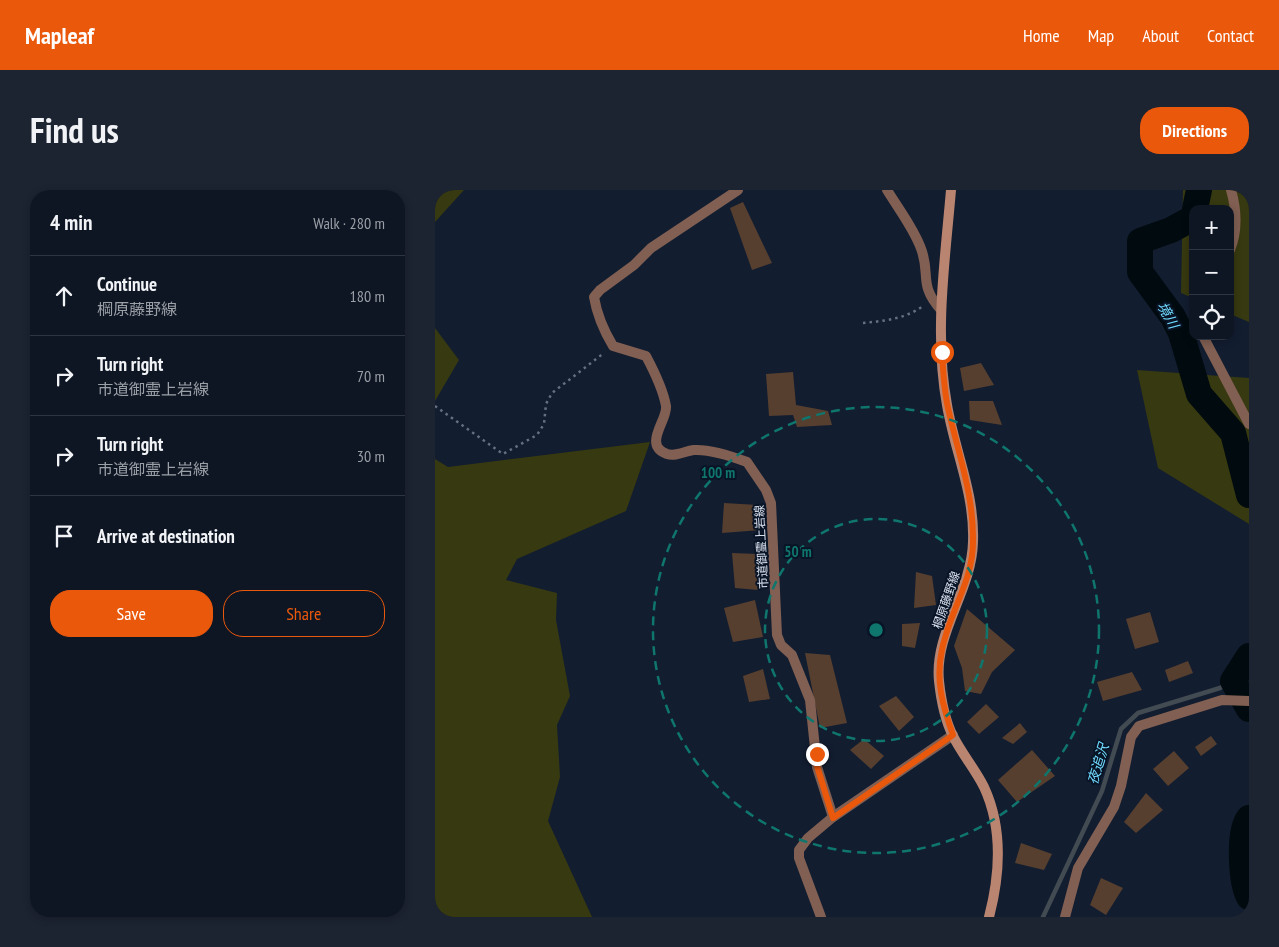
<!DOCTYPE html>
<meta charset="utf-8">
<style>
body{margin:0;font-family:"PT Sans Narrow","Noto Sans JP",sans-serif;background:#1c2331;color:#f1f3f6}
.controls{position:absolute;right:15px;top:15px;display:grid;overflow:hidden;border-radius:10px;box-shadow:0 2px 8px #0003}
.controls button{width:45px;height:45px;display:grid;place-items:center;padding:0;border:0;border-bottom:1px solid #2e3541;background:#0e1624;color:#f1f3f6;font:25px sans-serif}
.stop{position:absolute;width:15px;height:15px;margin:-11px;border:4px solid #ea580c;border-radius:50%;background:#fff}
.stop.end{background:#ea580c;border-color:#fff;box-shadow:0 1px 5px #0008}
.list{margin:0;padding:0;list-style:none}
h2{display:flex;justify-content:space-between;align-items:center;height:65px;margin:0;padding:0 20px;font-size:21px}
h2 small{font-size:16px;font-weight:400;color:#9b9fa6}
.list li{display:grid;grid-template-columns:32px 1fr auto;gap:15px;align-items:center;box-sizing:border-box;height:80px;padding:0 20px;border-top:1px solid #2e3541}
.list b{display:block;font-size:19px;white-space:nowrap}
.list p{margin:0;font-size:16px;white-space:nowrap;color:#9b9fa6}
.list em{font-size:16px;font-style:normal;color:#9b9fa6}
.actions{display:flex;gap:10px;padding:15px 20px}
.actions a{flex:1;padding:11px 0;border:1px solid #ea580c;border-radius:20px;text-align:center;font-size:18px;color:#ea580c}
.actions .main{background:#ea580c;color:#fff}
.icon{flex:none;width:28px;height:28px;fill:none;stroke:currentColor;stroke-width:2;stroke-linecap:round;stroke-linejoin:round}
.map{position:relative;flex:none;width:814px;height:727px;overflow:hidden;border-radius:20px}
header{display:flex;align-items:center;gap:30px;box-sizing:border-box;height:70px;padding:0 25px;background:#ea580c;color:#fff}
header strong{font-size:24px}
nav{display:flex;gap:28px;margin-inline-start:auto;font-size:18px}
.intro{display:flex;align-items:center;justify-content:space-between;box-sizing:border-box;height:120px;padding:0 30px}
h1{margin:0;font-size:35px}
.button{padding:12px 22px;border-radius:20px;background:#ea580c;color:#fff;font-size:18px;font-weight:700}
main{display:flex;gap:30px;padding:0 30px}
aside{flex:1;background:#0e1624;border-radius:20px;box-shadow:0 2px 8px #0003}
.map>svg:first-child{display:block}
.green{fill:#373910}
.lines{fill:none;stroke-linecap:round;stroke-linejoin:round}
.stream{stroke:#424a52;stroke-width:4.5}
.river{stroke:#010a0e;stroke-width:26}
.building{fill:#563f2f}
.path{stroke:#667081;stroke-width:2.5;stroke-dasharray:2.5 4;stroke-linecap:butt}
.street{stroke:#815f52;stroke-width:10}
.secondary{stroke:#ba8570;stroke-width:10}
.route{stroke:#ea580c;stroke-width:6}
.ring{fill:none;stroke:#0f766e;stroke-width:2.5;stroke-dasharray:9 6}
.labels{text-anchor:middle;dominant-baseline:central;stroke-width:4;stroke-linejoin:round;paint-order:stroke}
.street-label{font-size:12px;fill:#d9e1ef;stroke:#091426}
.water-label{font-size:14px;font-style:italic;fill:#70dbfe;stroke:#091426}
.centre{fill:#0f766e;stroke:#091426;stroke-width:2.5}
.ring-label{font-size:15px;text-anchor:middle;font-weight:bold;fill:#0f766e;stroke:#091426;stroke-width:4;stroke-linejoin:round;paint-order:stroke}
</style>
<header>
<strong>Mapleaf</strong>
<nav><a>Home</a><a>Map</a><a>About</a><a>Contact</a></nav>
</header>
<div class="intro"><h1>Find us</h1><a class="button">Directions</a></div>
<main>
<aside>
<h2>4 min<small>Walk · 280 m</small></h2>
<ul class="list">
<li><svg class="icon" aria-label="ahead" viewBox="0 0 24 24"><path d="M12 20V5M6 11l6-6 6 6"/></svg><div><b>Continue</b><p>棡原藤野線</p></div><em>180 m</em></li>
<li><svg class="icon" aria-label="right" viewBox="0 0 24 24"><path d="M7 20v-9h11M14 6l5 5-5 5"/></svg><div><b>Turn right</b><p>市道御霊上岩線</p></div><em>70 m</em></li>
<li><svg class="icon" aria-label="right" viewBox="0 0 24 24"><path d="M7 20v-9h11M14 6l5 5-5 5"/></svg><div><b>Turn right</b><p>市道御霊上岩線</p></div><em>30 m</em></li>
<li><svg class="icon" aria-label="arrive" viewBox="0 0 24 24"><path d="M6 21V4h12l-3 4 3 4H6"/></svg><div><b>Arrive at destination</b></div></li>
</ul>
<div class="actions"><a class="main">Save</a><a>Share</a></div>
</aside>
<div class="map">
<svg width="814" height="727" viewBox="0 0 814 727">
<rect width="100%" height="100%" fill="#121d30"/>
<g class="green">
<path d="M0,0H29L0,32Z"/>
<path d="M748,0H814V132L795,124V19H758V108L746,103Z"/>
<path d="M0,138L24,170L0,211Z"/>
<path d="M702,180L814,188V334L723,278Z"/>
<path d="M215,252L191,321L82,369L71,390L122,403L121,430L135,506L122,535L125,587L113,631L157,727H0V269L13,277Z"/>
</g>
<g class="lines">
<path class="stream" d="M608,727L667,601L686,539L703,523L785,498L798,491"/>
<g class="river">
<path d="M760,19L764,0"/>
<path d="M758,28L736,40L705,51V82L738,127L746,143L764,204L798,243L814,305"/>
<path d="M814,466L798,491L814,519"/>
<path d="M814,628C803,641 806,693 814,707"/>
</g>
</g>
<g class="building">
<path d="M308,12L337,73L317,80L295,18Z"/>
<path d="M546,173L559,195L529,201L525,178Z"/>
<path d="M358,182L361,215L393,221L397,235L362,237L358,225L334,226L331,184Z"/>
<path d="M534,211H558L567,235L535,230Z"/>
<path d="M289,313L323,315L326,340L287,343Z"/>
<path d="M297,363L322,364L323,400L300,398Z"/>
<path d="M481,382L497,386L501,415L479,418Z"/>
<path d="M320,410L328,447L298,452L289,418Z"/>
<path d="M532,419L580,460L557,482L546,504L530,501L527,478L519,456Z"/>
<path d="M715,422L724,452L700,459L691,429Z"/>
<path d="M485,433L480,458L467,456V434Z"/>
<path d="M370,463L395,465L412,533L385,538Z"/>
<path d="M753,471L758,483L734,492L730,480Z"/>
<path d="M328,479L335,509L314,512L308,486Z"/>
<path d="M697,482L707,500L668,511L662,492Z"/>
<path d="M461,506L479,527L464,541L444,516Z"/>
<path d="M551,514L564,527L544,544L532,532Z"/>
<path d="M585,533L592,542L578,554L567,548Z"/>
<path d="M776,546L782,554L766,566L760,557Z"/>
<path d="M429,549L449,566L436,579L415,560Z"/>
<path d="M597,560L620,586L582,612L563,590Z"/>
<path d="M739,561L754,578L733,596L718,579Z"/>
<path d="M711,603L728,620L701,643L689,632Z"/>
<path d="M586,653L617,664L609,680L580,673Z"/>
<path d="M666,688L688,698L671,725L655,715Z"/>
</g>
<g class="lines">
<g class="path">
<path d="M428,133C449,131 470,129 488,116"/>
<path d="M0,216L68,264L102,245L109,234L111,214L117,203L169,163"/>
</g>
<g class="street">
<path d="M303,0L216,58L199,75L165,100L159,107C162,125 169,141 178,156L211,166C219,181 228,199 231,216C233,230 207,255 232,264C241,267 250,261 259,260C275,259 296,266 312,272L331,300L336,313L342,445L346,455L357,465L375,510L382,577L398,627"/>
<path d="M452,0C463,18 477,36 485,56C497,84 482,93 506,120"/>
<path d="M795,60C803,40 802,21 796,0"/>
<path d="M768,146L814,234"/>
<path d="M386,727L364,668V660L373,648L398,627L518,545"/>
<path d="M630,727L643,678L679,617L686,596L696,547L704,536L787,510L814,511"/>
</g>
<path class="secondary" d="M516,0C510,71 499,144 512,215C520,262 540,304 538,352C537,400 499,443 504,491C506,510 509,528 518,546C527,564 540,579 549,597C568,638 565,685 554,727"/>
</g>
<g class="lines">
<path class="route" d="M382,564V576L398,628L518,545C508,517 500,490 507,460C514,423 538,391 538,352C539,305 523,263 513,218C509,200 508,180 507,162"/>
</g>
<g class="ring">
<circle cx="441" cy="440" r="111"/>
<circle cx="441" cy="440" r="223"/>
</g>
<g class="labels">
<g class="street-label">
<text transform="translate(326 357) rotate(-93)">市道御霊上岩線</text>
<text transform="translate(511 410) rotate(-71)">棡原藤野線</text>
</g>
<g class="water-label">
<text transform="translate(733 125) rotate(61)">境川</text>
<text transform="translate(663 574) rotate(-73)">夜追沢</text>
</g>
</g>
<circle cx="441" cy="440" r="8" class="centre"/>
<g class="ring-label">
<text x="283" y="288">100 m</text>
<text x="363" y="367">50 m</text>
</g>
</svg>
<div class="controls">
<button>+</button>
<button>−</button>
<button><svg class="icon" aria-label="locate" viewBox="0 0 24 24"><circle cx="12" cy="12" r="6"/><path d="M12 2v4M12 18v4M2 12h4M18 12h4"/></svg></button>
</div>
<div class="stop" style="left:507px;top:162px"></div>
<div class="stop end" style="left:382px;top:564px"></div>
</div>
</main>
